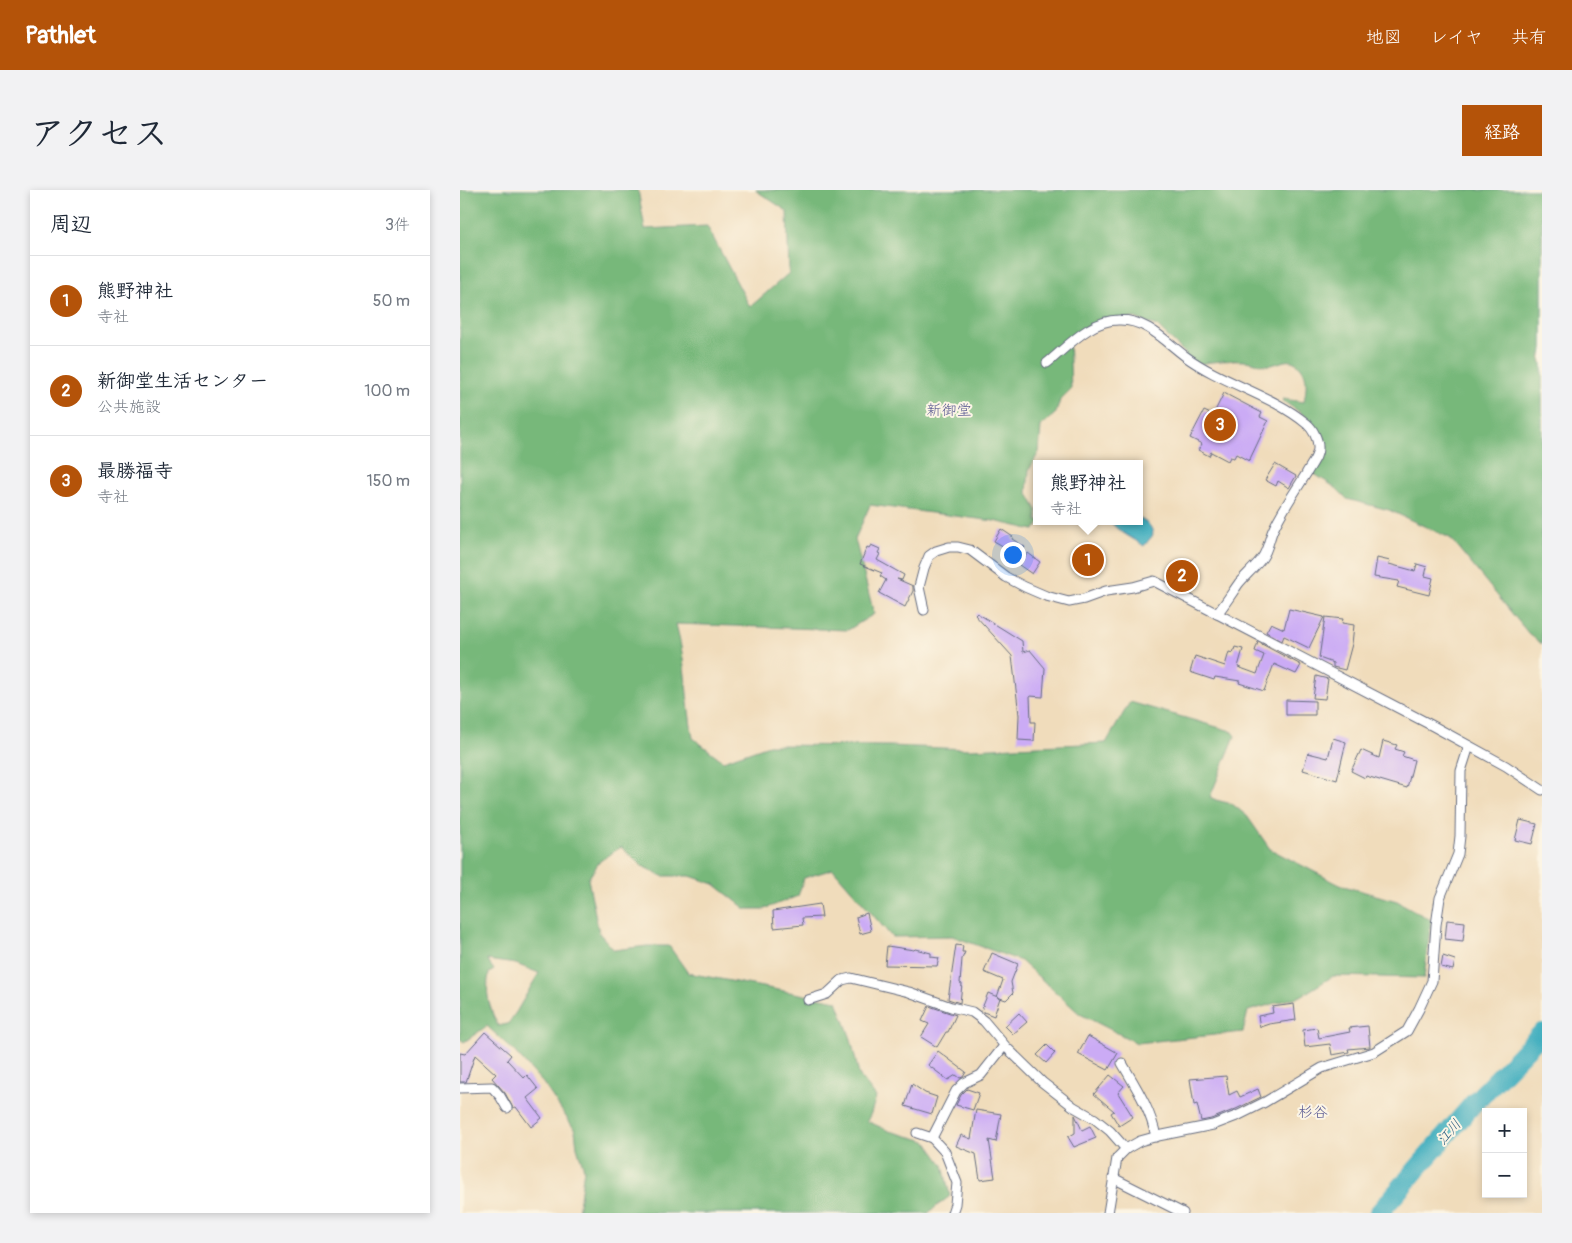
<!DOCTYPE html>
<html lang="ja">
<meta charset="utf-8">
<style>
body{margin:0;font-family:Pangolin,"Klee One",sans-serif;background:#f2f2f3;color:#1f2937}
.controls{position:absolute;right:15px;bottom:15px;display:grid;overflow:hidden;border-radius:0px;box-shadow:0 2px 8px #0003}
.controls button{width:45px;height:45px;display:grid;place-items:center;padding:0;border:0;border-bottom:1px solid #e0e1e3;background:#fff;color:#1f2937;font:25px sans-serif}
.you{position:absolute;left:552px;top:364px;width:18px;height:18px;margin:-12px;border:4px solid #fff;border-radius:50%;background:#1a73e8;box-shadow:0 0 0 8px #1a73e833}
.badge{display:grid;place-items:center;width:32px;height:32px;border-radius:50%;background:#b45309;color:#fff;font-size:16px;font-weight:700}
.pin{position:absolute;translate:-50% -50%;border:2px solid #fff;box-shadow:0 1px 5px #0006}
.popup{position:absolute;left:573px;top:270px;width:110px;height:65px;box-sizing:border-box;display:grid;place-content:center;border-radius:0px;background:#fff;filter:drop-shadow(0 1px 4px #0005);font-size:16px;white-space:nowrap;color:#747a83}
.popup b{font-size:19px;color:#1f2937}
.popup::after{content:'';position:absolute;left:50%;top:100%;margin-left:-10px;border:10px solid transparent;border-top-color:#fff}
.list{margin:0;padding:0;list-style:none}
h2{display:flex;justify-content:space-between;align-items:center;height:65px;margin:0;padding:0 20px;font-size:21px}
h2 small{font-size:16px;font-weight:400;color:#747a83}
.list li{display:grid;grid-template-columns:32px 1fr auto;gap:15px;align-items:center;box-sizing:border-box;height:90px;padding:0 20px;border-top:1px solid #e0e1e3}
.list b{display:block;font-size:19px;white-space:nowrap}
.list p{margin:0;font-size:16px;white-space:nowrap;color:#747a83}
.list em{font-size:16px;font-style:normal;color:#747a83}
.map{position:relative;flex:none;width:1082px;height:1023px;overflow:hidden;border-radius:0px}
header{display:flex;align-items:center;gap:30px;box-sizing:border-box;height:70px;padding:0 25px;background:#b45309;color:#fff}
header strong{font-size:24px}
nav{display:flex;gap:28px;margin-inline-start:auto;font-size:18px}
.intro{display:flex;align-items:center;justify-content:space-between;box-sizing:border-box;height:120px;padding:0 30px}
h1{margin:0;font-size:35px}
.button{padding:12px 22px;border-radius:0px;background:#b45309;color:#fff;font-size:18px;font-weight:700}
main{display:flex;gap:30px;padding:0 30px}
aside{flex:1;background:#fff;border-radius:0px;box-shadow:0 2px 8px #0003}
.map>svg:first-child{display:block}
.forest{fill:#77b87a;stroke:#49746c;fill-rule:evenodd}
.water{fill:#42afbf;stroke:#2e6f8e}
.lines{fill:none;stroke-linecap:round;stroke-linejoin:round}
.river{stroke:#42afbf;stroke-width:20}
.building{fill:#cbabf5}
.minor-casing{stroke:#666c7f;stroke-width:11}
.minor{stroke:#fff;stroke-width:9}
.labels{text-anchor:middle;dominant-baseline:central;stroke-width:4;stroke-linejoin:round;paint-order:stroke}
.water-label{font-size:14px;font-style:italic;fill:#295c80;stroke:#fcf5e5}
.quarter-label{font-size:15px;fill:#595a93;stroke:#fcf5e5}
</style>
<header>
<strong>Pathlet</strong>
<nav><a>地図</a><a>レイヤ</a><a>共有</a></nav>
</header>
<div class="intro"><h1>アクセス</h1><a class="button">経路</a></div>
<main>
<aside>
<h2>周辺<small>3件</small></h2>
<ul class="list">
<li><span class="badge">1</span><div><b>熊野神社</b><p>寺社</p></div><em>50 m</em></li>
<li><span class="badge">2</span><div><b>新御堂生活センター</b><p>公共施設</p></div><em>100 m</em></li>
<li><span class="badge">3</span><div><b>最勝福寺</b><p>寺社</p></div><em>150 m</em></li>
</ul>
</aside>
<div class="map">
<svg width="1082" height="1023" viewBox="0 0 1082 1023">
<rect width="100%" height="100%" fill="#fcf5e5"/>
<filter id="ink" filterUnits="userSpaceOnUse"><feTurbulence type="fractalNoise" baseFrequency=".02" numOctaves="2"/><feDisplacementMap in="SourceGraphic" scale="10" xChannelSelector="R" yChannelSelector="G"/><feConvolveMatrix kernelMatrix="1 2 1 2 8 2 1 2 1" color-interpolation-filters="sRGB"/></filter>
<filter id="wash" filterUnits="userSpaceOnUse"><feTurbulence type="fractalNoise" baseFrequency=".0096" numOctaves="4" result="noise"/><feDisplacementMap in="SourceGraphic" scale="20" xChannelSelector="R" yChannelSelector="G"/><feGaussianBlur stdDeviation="1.12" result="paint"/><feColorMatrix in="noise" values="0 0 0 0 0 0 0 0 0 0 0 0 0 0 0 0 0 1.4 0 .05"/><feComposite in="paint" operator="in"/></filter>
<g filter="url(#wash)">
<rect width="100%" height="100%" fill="#f0dcbb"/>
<path class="forest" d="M0,0H178L185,39L247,36L290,117L329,83L327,21L295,0H1082V158L1080,171L1082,174V454L1069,444L990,348L929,320L887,309L876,298L853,283C856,276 862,265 863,257C864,235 839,222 823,211V209L844,212C846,199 850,183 836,173C827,167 820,174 810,175C802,176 792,171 784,171C764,169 746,173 727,176L725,163L697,136L675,128L644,129L609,147L611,199L600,210L596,223L581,236L579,262L569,280L567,302L577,320V331H582L574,340L534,331L410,315L395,349L414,424L388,440L216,434C226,471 226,510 233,548L263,571L309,555L430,556L510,559L646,553L670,512L771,541L775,546L750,607L756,610L772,614L787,626L810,659L880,695L937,711L971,730L964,788L873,786L841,806L788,821L783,842L677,853L620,824L561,771L492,746L432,747L373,679L344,688L338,706L304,719H286L254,694L230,686H202L182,676L161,657L140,671L128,689L139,743L154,760L187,756H209L228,783L377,811L391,849L399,885L416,907L411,923L407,931L429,941L466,951L483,975L490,1006L468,1023H118L124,979L117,957L115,940L83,893L54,861L27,836L4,852L0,849ZM27,770L56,774L79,783C68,800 60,818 48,834L38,836C29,816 25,805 29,783L34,780Z"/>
<path class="water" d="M679,328C687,333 692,335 693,345L684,356C676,350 653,339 651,331H679Z"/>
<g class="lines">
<path class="river" d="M919,1023L1013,914L1082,843"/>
</g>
<g id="blocks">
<g class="building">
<path d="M764,203L802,223L800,227L808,231L789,271L776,264L774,268L770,267L768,271L751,262L749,266L738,260L742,254L730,248L744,221L753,225Z"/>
<path d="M815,274L836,286L829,298L818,291L816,296L805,290Z"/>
<path d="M541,339L553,347L552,349L565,357L560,366L534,351Z"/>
<path d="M411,355L420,359L418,363L420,364L417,370L444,385L442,390L437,389L453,396V401L445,417L419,403L426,390L420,386L422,383L400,374L407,357L409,358Z"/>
<path d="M568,363L580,372L572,384L559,375Z"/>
<path d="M917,368L930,371L929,374L955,381L957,374L967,377L965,386L973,388L969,405L937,397L939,391L914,387Z"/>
<path d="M718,374L734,384L726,396L724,395L723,398L715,393V391L710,388Z"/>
<path d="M829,419L864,427L849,458L824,446L822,451L806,442L811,433L824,439Z"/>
<path d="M517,423L562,451L563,462L570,460L585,478L583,507L570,506L571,532H575L574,551L558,550L559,525L552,466L515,425Z"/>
<path d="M865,427L883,429L882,433L894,435L892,454L885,480L873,477V473L859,468Z"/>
<path d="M798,452L841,475L836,484L814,474L804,501L779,493L780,491L755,487L754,490L730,482L735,466L765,476L769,462L773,463L775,457L783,459L778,477L797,484L804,465L795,461Z"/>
<path d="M856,486L868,489L865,509L853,508Z"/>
<path d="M826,510L855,511V525H826Z"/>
<path d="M873,548L886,552L877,590L843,580L848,563L868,568Z"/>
<path d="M923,551L937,555L935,559L944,562L942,566L954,570L947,598L906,586L905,588L891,581L901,560L919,568Z"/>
<path d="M1060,630L1077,634L1072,654L1055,650Z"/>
<path d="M360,714L362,727L342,728L343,735L314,738L313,721Z"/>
<path d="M407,723L411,741L400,744L396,727Z"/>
<path d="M987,730L1005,732L1003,751L985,749Z"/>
<path d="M496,755L503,756L502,762H505L502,769L500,793L502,794L500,813L488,809Z"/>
<path d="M427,756L454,760L455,759L471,763V767L479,768L477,776L425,775Z"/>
<path d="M532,763L558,774L551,792L553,803L546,810L537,807L543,790L524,782Z"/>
<path d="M983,766L995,770L993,780L981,777Z"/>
<path d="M528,803L540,808L534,826L521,821Z"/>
<path d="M834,814L836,830L809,834L800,837L798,826L813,823L812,817Z"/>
<path d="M469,816L496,825L488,842H486L477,857L461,847L469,834L462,831Z"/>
<path d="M559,823L567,832L553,844L545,836Z"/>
<path d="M908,836L910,857L888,859L889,862L872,865L870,854L845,857L843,840L857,838L859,848L890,842L889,838Z"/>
<path d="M25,842L51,865L47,870L64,888L67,885L78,899L67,908L82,928L71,937L56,917L53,918L45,903L32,888L36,884L15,865L6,892H0V863L5,864Z"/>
<path d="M628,846L658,863L648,880L618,864Z"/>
<path d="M587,855L595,863L586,873L577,865Z"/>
<path d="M478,861L506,882L503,887L500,888L496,885L488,890L468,875Z"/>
<path d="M650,885L664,896L658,903L673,927L659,936L651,923L654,921L634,904Z"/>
<path d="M766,886L769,905L777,901L780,907L798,899L801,907L776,919L751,929L741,931L737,914L734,915L730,889Z"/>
<path d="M452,894L465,903L477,907L472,924L445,916Z"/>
<path d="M507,899L519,903L513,920L496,915L501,905Z"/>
<path d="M516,920L541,924L536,952L529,950L535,988L520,990L516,964L496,956L501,945L511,949Z"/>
<path d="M615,925L622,940L630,936L636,948L614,957L608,947L615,943Z"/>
</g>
</g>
</g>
<g filter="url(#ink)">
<use href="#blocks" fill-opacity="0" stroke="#666c7f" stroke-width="1"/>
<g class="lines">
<defs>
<g id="minor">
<path d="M587,173C608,156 631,129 660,130C687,130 705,151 725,166C763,194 811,204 847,234C853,239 858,249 858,257C859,266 850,276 846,284C835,302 822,320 813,340C809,349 808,360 802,368C795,377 787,384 779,393C772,403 765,414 757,424"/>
<path d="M464,420L459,397L464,378L469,366L476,361L489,357H498L510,360L546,387L565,397L586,406L609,412L624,409L646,401L673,397L694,391L973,536L1046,576L1082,600"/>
<path d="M348,810L367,804L382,790L391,788L449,802L491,817L512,822L524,831L546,857L582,892L614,917L635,929L650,941L666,959"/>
<path d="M662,873C676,897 691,920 696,947"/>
<path d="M0,898L32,897L40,906L47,918"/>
<path d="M457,943L472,948L485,962L497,993L495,1014L492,1023"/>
<path d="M472,948L496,901L504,893L521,885L544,856"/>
<path d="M653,988L723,1023"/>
<path d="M648,1023L657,968L666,959L680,951L698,946L753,935L779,925L805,912L862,878L914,862L947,841L959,819L972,791L976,735L980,708L998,664L1000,646L1001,581L1009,556"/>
</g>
</defs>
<use href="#minor" class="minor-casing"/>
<use href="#minor" class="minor"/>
</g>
</g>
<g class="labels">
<g class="water-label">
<text transform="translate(989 942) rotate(-49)">江川</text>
</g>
<g class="quarter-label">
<text x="489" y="220">新御堂</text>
<text x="853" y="922">杉谷</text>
</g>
</g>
</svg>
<div class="controls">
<button>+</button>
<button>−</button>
</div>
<div class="you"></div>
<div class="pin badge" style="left:628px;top:370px">1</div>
<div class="popup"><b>熊野神社</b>寺社</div>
<div class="pin badge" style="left:722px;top:386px">2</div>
<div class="pin badge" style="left:760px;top:235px">3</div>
</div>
</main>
